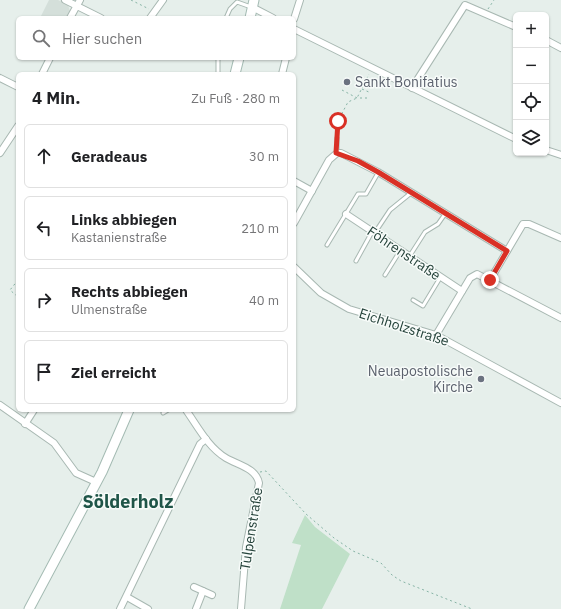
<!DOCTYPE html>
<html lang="de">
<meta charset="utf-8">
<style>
body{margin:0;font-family:"IBM Plex Sans",sans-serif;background:#f2f2f2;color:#202124}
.controls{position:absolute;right:12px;top:12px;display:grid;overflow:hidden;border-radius:6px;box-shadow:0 1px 3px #0004}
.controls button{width:36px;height:36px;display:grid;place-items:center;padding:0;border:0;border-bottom:1px solid #e0e0e0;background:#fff;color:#202124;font:20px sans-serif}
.stop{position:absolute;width:12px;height:12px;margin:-9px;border:3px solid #d93025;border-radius:50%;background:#fff}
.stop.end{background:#d93025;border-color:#fff;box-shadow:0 1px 4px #0008}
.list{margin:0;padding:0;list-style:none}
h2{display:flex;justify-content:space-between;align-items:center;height:52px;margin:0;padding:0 16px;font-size:17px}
h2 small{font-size:13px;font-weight:400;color:#757577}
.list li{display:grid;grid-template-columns:26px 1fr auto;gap:12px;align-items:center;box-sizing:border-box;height:64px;margin:0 8px 8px;padding:0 8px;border:1px solid #e0e0e0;border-radius:6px}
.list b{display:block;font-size:15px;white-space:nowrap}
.list p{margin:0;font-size:13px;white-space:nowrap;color:#757577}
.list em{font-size:13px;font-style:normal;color:#757577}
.icon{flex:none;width:22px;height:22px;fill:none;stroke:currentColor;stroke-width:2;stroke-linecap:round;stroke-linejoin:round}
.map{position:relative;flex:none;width:561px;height:609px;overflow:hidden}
.search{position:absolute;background:#fff;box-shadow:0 1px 3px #0004;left:16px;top:16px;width:280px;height:44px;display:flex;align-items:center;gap:10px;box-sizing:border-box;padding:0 14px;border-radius:6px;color:#757577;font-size:15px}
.panel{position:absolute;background:#fff;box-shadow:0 1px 3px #0004;left:16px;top:72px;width:280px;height:340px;border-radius:6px}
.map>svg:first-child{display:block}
.built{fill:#d4dfda}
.green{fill:#bfe0c8}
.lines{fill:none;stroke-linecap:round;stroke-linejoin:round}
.service-casing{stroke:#a8b8b2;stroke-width:5}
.minor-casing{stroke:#a8b8b2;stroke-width:8}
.secondary-casing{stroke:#a4bbb3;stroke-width:11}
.path{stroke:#86b3a5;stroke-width:1;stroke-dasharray:2 3;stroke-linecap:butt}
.service{stroke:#fff;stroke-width:3}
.minor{stroke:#fff;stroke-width:6}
.secondary{stroke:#fff;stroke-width:9}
.route{stroke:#d93025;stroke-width:5}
.worship-dot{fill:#6b7280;stroke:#f7fbf9;stroke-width:1.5}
.labels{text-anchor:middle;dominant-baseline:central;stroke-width:3;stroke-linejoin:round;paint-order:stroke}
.worship-label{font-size:14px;fill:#5b616d;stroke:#f7fbf9;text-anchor:start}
.street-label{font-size:14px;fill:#24423a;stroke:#f7fbf9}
.district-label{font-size:18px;font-weight:bold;fill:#1f5548;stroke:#f7fbf9}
</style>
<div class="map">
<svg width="561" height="609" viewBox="0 0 561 609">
<rect width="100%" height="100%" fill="#e6efeb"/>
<path class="built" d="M49,0H58L68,5L70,11L67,18H40Z"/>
<path class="green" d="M305,515L315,527L350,554L322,609H280L301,545L292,543Z"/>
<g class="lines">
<defs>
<g id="service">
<path d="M226,18L230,9L237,2L251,7"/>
<path d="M218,74V58"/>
<path d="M337,153V138"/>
<path d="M374,234L390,210L411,193"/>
<path d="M327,245L358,194H366L378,173"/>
<path d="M409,257L425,232L438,224L445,214"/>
<path d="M356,261L372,232"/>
<path d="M385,275L400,251"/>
<path d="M413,300L423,306L440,278"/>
<path d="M163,413L168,410"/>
</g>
<g id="minor">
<path d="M65,0L101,18"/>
<path d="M252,7L273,18"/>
<path d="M70,18L80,0"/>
<path d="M150,18L163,0"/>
<path d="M294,19L300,0"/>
<path d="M294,29L516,139"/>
<path d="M546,40L561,48"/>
<path d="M42,74L50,58"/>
<path d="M282,74L286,58"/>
<path d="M0,78L18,87"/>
<path d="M412,88L465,5L516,27"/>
<path d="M546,150L561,155"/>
<path d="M0,153L18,126"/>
<path d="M294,181L312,191"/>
<path d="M346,214L462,291"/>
<path d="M294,223L329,160L337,153H341L378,172L507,251"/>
<path d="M294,267L321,293L349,309L436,335L561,403"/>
<path d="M490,280L523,224H529L561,238"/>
<path d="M436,335L470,278L477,274L561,318"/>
<path d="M0,405L54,443L76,473L96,482"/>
<path d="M186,410C198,427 208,447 226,458C238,465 256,468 259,483L246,547L241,609"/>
<path d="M25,424L34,410"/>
<path d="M194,587L212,595"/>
<path d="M127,597L148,609"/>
<path d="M120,609L200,444L206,439"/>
<path d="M196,609L203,591"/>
</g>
<g id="secondary">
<path d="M250,18L254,0"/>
<path d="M235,74L239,58"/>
<path d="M29,609L102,472L129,410"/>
</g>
</defs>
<use href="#service" class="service-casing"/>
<use href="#minor" class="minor-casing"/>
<use href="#secondary" class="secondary-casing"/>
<g class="path">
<path d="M131,0L149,9"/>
<path d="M488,9L494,0"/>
<path d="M362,89L371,93"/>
<path d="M342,90L357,98H368"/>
<path d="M337,133L338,121L348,102L357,98L369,74"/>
<path d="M18,280L10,290L18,297"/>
<path d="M260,472L266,471L306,514L334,538L353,551L381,563L392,575L401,581L472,609"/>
</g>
<use href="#service" class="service"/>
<use href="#minor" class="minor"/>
<use href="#secondary" class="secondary"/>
</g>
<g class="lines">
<path class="route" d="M338,121L336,153L358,161L378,172L507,251L490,280"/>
</g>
<g class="worship-dot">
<circle cx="347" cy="82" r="4"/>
<circle cx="481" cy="379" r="4"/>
</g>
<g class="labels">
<g class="worship-label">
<text x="355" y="82">Sankt Bonifatius</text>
<text x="473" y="371" text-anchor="end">Neuapostolische<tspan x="473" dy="16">Kirche</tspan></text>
</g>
<g class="street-label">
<text transform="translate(404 253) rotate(34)">Föhrenstraße</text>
<text transform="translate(404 327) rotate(18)">Eichholzstraße</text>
<text transform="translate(251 529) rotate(-81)">Tulpenstraße</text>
</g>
<g class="district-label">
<text x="128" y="501">Sölderholz</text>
</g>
</g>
</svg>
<div class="controls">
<button>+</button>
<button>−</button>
<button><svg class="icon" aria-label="locate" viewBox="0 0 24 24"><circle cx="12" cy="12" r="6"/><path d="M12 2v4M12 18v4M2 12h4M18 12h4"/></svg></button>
<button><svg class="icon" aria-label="layers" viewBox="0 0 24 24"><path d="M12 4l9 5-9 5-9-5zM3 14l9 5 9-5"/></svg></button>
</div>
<div class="stop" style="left:338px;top:121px"></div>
<div class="stop end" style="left:490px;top:280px"></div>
<div class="search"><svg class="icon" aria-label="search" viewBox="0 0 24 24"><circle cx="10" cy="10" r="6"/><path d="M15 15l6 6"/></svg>Hier suchen</div>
<section class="panel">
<h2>4 Min.<small>Zu Fuß · 280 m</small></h2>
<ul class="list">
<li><svg class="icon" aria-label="ahead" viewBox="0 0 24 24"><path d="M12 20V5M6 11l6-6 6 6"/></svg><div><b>Geradeaus</b></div><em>30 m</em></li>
<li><svg class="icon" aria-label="left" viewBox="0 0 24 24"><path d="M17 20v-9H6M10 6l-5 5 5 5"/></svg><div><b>Links abbiegen</b><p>Kastanienstraße</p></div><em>210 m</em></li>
<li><svg class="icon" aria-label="right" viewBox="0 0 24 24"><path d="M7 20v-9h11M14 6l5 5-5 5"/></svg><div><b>Rechts abbiegen</b><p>Ulmenstraße</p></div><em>40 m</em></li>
<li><svg class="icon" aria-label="arrive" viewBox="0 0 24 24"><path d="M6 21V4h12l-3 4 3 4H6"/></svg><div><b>Ziel erreicht</b></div></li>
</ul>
</section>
</div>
